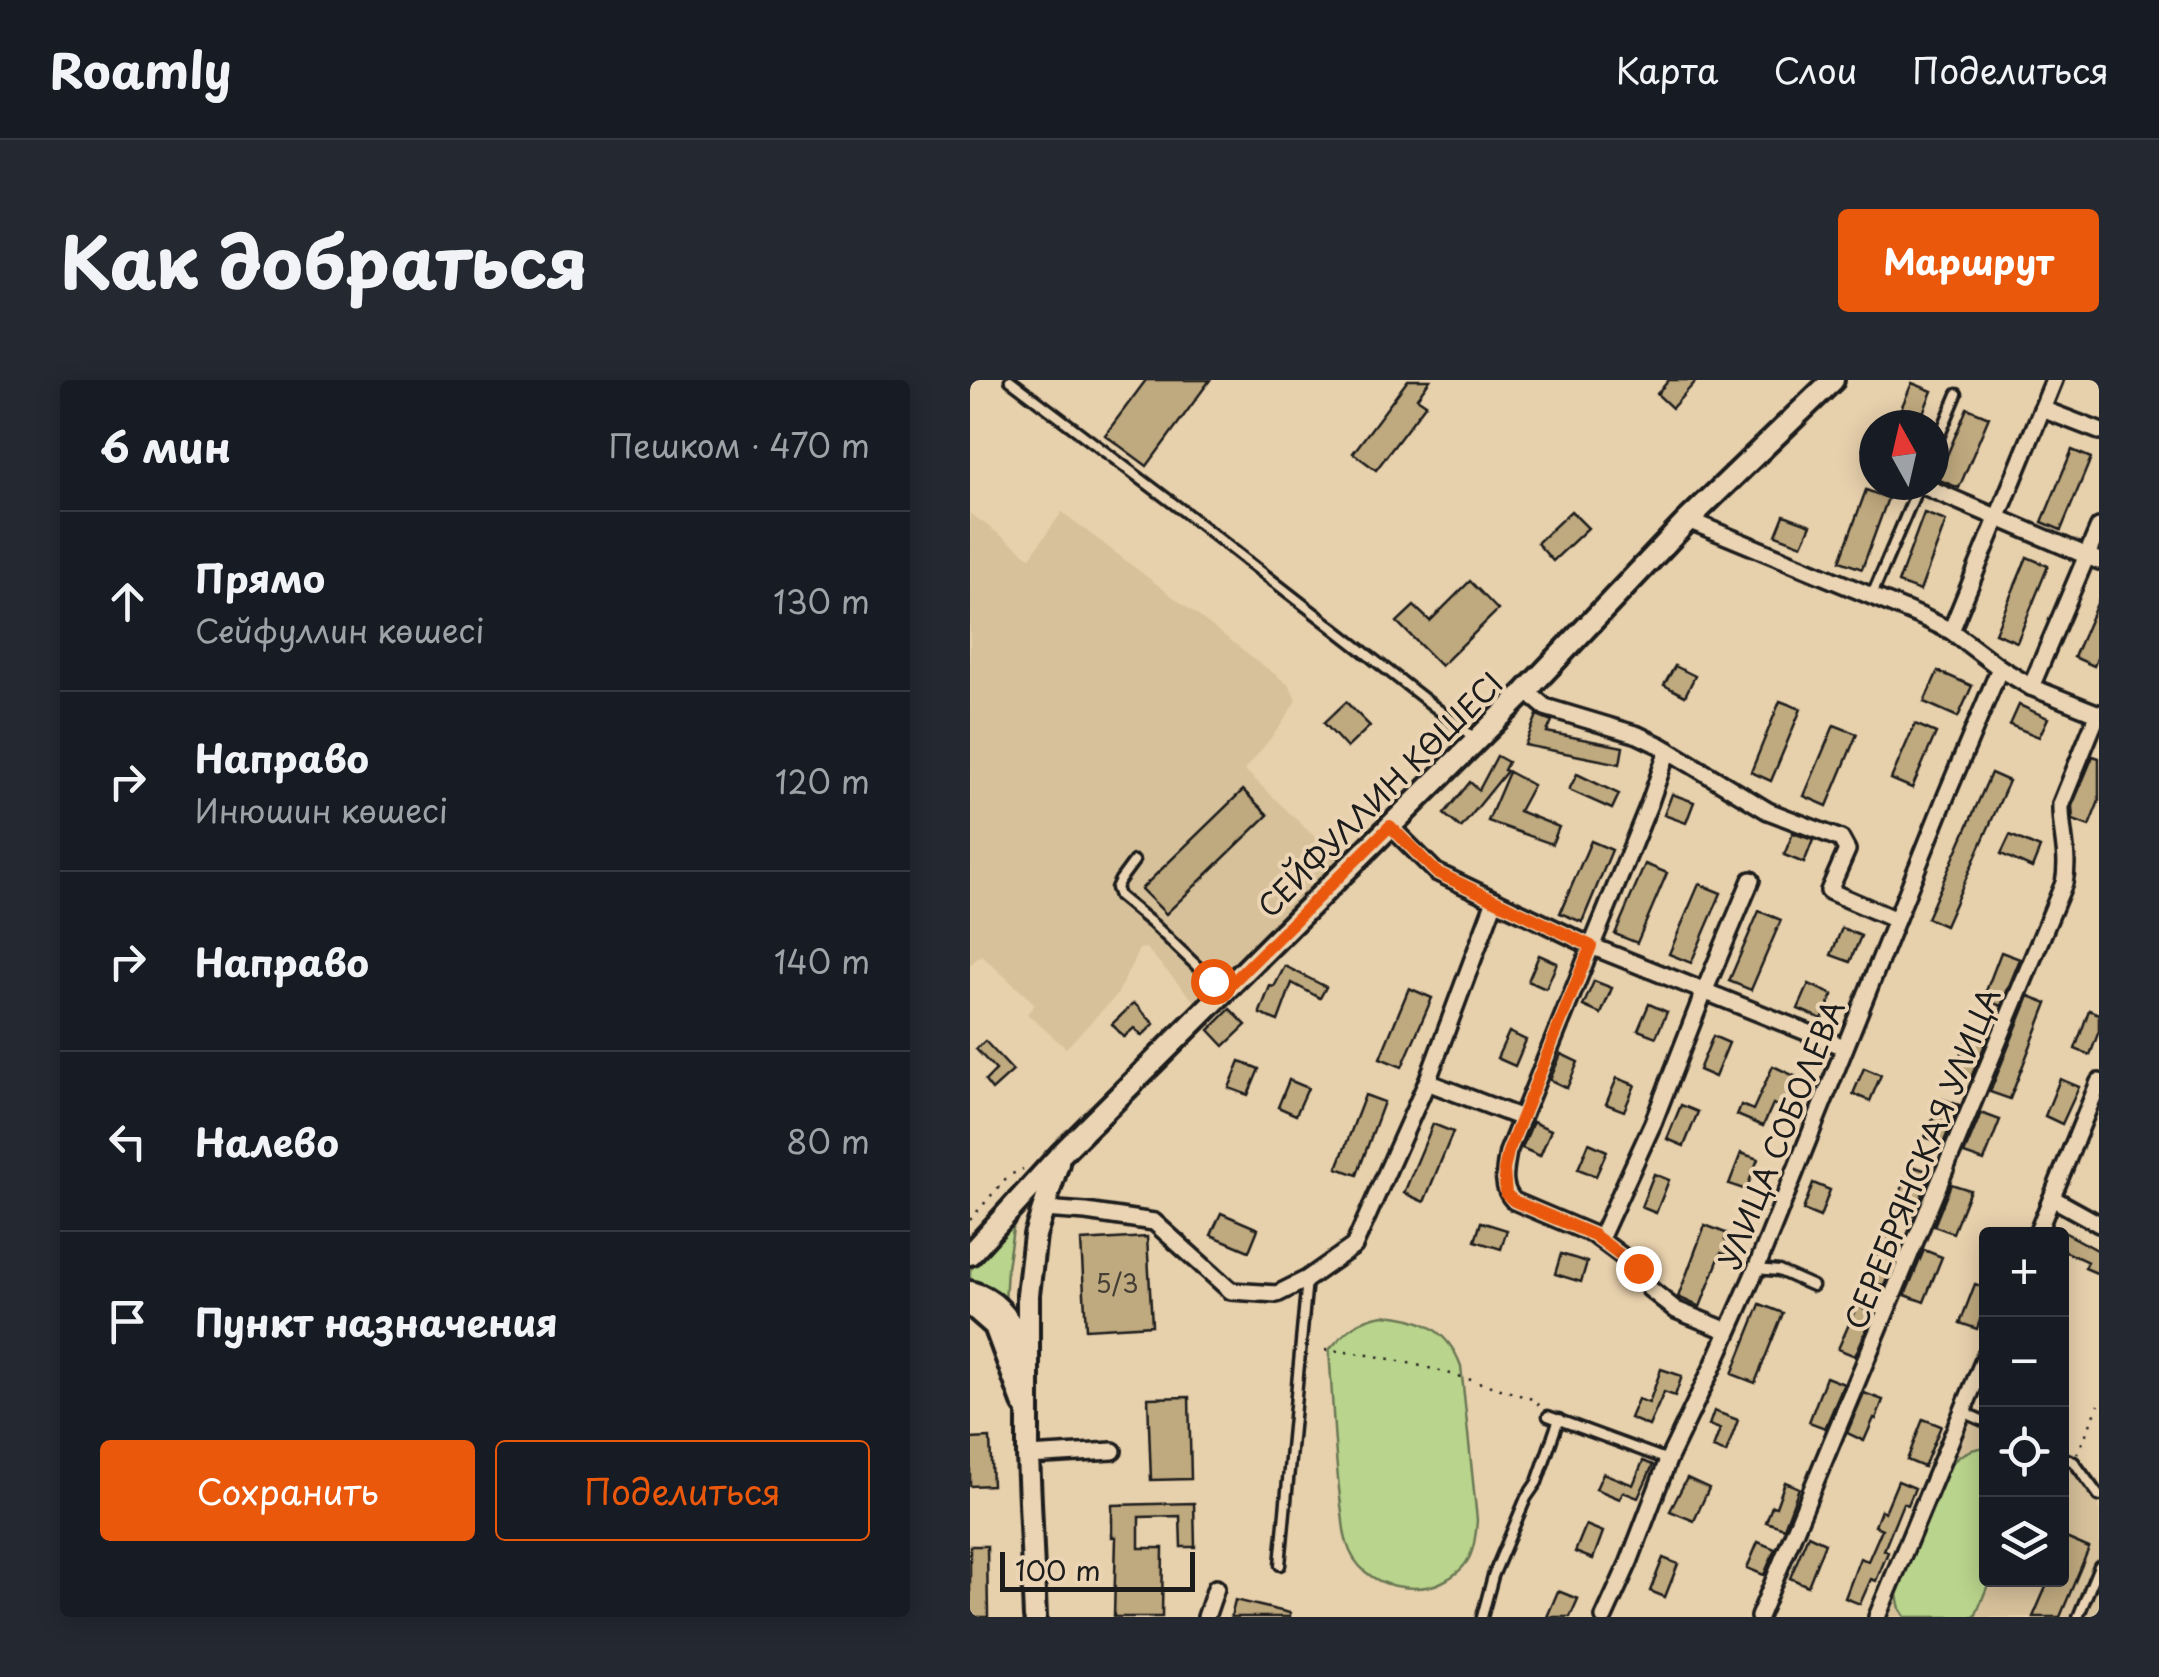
<!DOCTYPE html>
<html lang="ru">
<meta charset="utf-8">
<style>
body{margin:0;font-family:"Playpen Sans",sans-serif;background:#242831;color:#f1f3f6}
.controls{position:absolute;right:30px;bottom:30px;display:grid;overflow:hidden;border-radius:10px;box-shadow:0 5px 25px #0003}
.controls button{width:90px;height:90px;display:grid;place-items:center;padding:0;border:0;border-bottom:2px solid #363941;background:#171b24;color:#f1f3f6;font:50px sans-serif}
.compass{position:absolute;left:889px;top:30px;width:90px;height:90px;border-radius:50%;background:#171b24;box-shadow:0 5px 25px #0003;rotate:352deg}
.scale{position:absolute;left:30px;bottom:25px;width:195px;box-sizing:border-box;padding-left:10px;border:5px solid #1c1c1c;border-top:0;font-size:28px;line-height:35px;white-space:nowrap;color:#1c1c1c;-webkit-text-stroke:8px #ead4b3;paint-order:stroke}
.stop{position:absolute;width:30px;height:30px;margin:-22px;border:8px solid #ea580c;border-radius:50%;background:#fff}
.stop.end{background:#ea580c;border-color:#fff;box-shadow:0 2px 10px #0008}
.list{margin:0;padding:0;list-style:none}
h2{display:flex;justify-content:space-between;align-items:center;height:130px;margin:0;padding:0 40px;font-size:42px}
h2 small{font-size:32px;font-weight:400;color:#9ea1a6}
.list li{display:grid;grid-template-columns:65px 1fr auto;gap:30px;align-items:center;box-sizing:border-box;height:180px;padding:0 40px;border-top:2px solid #363941}
.list b{display:block;font-size:38px;white-space:nowrap}
.list p{margin:0;font-size:32px;white-space:nowrap;color:#9ea1a6}
.list em{font-size:32px;font-style:normal;color:#9ea1a6}
.actions{display:flex;gap:20px;padding:30px 40px}
.actions a{flex:1;padding:22px 0;border:2px solid #ea580c;border-radius:10px;text-align:center;font-size:35px;color:#ea580c}
.actions .main{background:#ea580c;color:#fff}
.icon{flex:none;width:55px;height:55px;fill:none;stroke:currentColor;stroke-width:2;stroke-linecap:round;stroke-linejoin:round}
.map{position:relative;flex:none;width:1129px;height:1237px;overflow:hidden;border-radius:10px}
header{display:flex;align-items:center;gap:60px;box-sizing:border-box;height:140px;padding:0 50px;background:#171b24;border-bottom:2px solid #363941}
header strong{font-size:48px}
nav{display:flex;gap:55px;margin-inline-start:auto;font-size:35px}
.intro{display:flex;align-items:center;justify-content:space-between;box-sizing:border-box;height:240px;padding:0 60px}
h1{margin:0;font-size:70px}
.button{padding:25px 45px;border-radius:10px;background:#ea580c;color:#fff;font-size:35px;font-weight:700}
main{display:flex;gap:60px;padding:0 60px}
aside{flex:1;background:#171b24;border-radius:10px;box-shadow:0 5px 25px #0003}
.map>svg:first-child{display:block}
.built{fill:#d7c19b}
.green{fill:#b9d48c;stroke:#6a7854;stroke-width:2.5}
.building{fill:#bfa97f;stroke:#1c1c1c;stroke-width:2.5}
.lines{fill:none;stroke-linecap:round;stroke-linejoin:round}
.lane-casing{stroke:#1c1c1c;stroke-width:15}
.street-casing{stroke:#1c1c1c;stroke-width:22}
.secondary-casing{stroke:#1c1c1c;stroke-width:28}
.path{stroke:#1c1c1c;stroke-width:2.5;stroke-dasharray:2.5 8;stroke-linecap:butt}
.lane{stroke:#ead4b3;stroke-width:8}
.street{stroke:#ead4b3;stroke-width:15}
.secondary{stroke:#ead4b3;stroke-width:20}
.route{stroke:#ea580c;stroke-width:12}
.labels{text-anchor:middle;dominant-baseline:central;stroke-width:8;stroke-linejoin:round;paint-order:stroke}
.number-label{font-size:25px;fill:#453f35}
.street-label{font-size:30px;fill:#1c1c1c;stroke:#ead4b3}
</style>
<header>
<strong>Roamly</strong>
<nav><a>Карта</a><a>Слои</a><a>Поделиться</a></nav>
</header>
<div class="intro"><h1>Как добраться</h1><a class="button">Маршрут</a></div>
<main>
<aside>
<h2>6 мин<small>Пешком · 470 m</small></h2>
<ul class="list">
<li><svg class="icon" aria-label="ahead" viewBox="0 0 24 24"><path d="M12 20V5M6 11l6-6 6 6"/></svg><div><b>Прямо</b><p>Сейфуллин көшесі</p></div><em>130 m</em></li>
<li><svg class="icon" aria-label="right" viewBox="0 0 24 24"><path d="M7 20v-9h11M14 6l5 5-5 5"/></svg><div><b>Направо</b><p>Инюшин көшесі</p></div><em>120 m</em></li>
<li><svg class="icon" aria-label="right" viewBox="0 0 24 24"><path d="M7 20v-9h11M14 6l5 5-5 5"/></svg><div><b>Направо</b></div><em>140 m</em></li>
<li><svg class="icon" aria-label="left" viewBox="0 0 24 24"><path d="M17 20v-9H6M10 6l-5 5 5 5"/></svg><div><b>Налево</b></div><em>80 m</em></li>
<li><svg class="icon" aria-label="arrive" viewBox="0 0 24 24"><path d="M6 21V4h12l-3 4 3 4H6"/></svg><div><b>Пункт назначения</b></div></li>
</ul>
<div class="actions"><a class="main">Сохранить</a><a>Поделиться</a></div>
</aside>
<div class="map">
<svg width="1129" height="1237" viewBox="0 0 1129 1237">
<rect width="100%" height="100%" fill="#e7d0ac"/>
<filter id="ink" filterUnits="userSpaceOnUse"><feTurbulence type="fractalNoise" baseFrequency=".01" numOctaves="2"/><feDisplacementMap in="SourceGraphic" scale="20" xChannelSelector="R" yChannelSelector="G"/><feConvolveMatrix kernelMatrix="1 2 1 2 8 2 1 2 1" color-interpolation-filters="sRGB"/></filter>
<g filter="url(#ink)">
<g class="built">
<path d="M92,132L319,305L326,320L312,344L275,390L377,488L233,631L176,568L169,569L147,615L96,668L57,634L65,624L11,575L0,585V133L60,177Z"/>
<path d="M995,1038L1016,1048V1200H1092V1083L1129,1100V1237H913Z"/>
</g>
<g class="green">
<path d="M44,842L37,888L35,923L0,902V890Z"/>
<path d="M414,935C450,937 478,950 491,986L507,1140C505,1170 501,1188 472,1202C458,1209 441,1209 426,1206C403,1202 384,1187 377,1163C373,1152 373,1137 371,1125C364,1074 363,1022 359,970C375,952 389,938 414,935Z"/>
<path d="M1016,1067V1200H1020L1005,1237H935L930,1229L925,1206L973,1092C986,1077 997,1069 1016,1067Z"/>
</g>
<g class="building">
<path d="M176,0H240L177,86L135,55Z"/>
<path d="M438,0H460L447,18L456,24L406,90L383,73Z"/>
<path d="M699,0H727L702,28L687,14Z"/>
<path d="M942,3L962,11L948,45H924Z"/>
<path d="M997,28L1019,37L989,108L967,99Z"/>
<path d="M1102,70L1121,78L1091,150L1072,142Z"/>
<path d="M896,110L918,118L892,189L870,181Z"/>
<path d="M601,131L618,148L583,181L567,163Z"/>
<path d="M954,133L976,141L950,211L928,203Z"/>
<path d="M814,135L841,145L832,165L806,155Z"/>
<path d="M1057,177L1078,186L1047,262L1025,253Z"/>
<path d="M500,201L528,230L471,286L427,242L444,226L460,241Z"/>
<path d="M1129,219V274L1124,286L1104,277Z"/>
<path d="M705,286L725,296L715,316L694,305Z"/>
<path d="M968,291L1002,306L988,337L954,322Z"/>
<path d="M810,321L831,329L801,401L781,392Z"/>
<path d="M376,322L400,346L377,368L354,343Z"/>
<path d="M1049,325L1078,338L1069,357L1040,345Z"/>
<path d="M567,335L582,341L577,352L653,367L650,384L555,365Z"/>
<path d="M945,344L966,353L942,408L921,399Z"/>
<path d="M864,345L887,354L857,426L834,416Z"/>
<path d="M527,376L538,382L534,390L537,391L491,448L474,434L500,402L509,410Z"/>
<path d="M1123,376L1129,378V421L1119,446L1103,440L1102,426Z"/>
<path d="M539,392L563,405L549,431L589,447L582,464L518,441Z"/>
<path d="M1021,393L1039,401L975,546L957,538Z"/>
<path d="M607,394L649,414L642,429L599,410Z"/>
<path d="M273,410L298,435L196,534L171,509Z"/>
<path d="M702,414L724,422L716,443L694,435Z"/>
<path d="M823,453L843,460L834,483L814,475Z"/>
<path d="M1040,455L1070,468L1062,488L1031,474Z"/>
<path d="M621,461L642,470L612,542L590,533Z"/>
<path d="M675,484L697,493L667,563L645,554Z"/>
<path d="M729,504L751,513L721,583L699,574Z"/>
<path d="M789,531L811,540L781,610L759,601Z"/>
<path d="M872,548L891,556L880,582L861,575Z"/>
<path d="M1031,572L1050,579L1031,626L1013,619Z"/>
<path d="M569,575L587,583L576,609L558,601Z"/>
<path d="M315,586L356,607L350,618L322,603L308,641L290,634V632L300,606L304,607Z"/>
<path d="M624,601L642,608L631,634L613,626Z"/>
<path d="M839,604L863,615L852,639L828,629Z"/>
<path d="M439,608L462,618L432,687L410,678Z"/>
<path d="M1059,616L1077,623L1040,719L1020,712Z"/>
<path d="M164,623L184,644L172,656L164,648L154,657L142,644Z"/>
<path d="M679,624L697,632L686,657L668,650Z"/>
<path d="M260,629L276,645L254,666L239,650Z"/>
<path d="M1119,630L1129,634V651L1120,675L1105,669Z"/>
<path d="M1001,649L1019,655L1000,700L982,694Z"/>
<path d="M539,652L556,660L545,686L527,678Z"/>
<path d="M743,656L759,663L745,697L729,690Z"/>
<path d="M15,661L43,691L22,710L15,701L26,690L6,669Z"/>
<path d="M591,674L608,682L597,708L580,700Z"/>
<path d="M270,681L289,689L278,715L259,708Z"/>
<path d="M803,686L827,697L813,729L803,724L793,746L767,735L771,725L783,730Z"/>
<path d="M894,688L911,695L900,721L883,714Z"/>
<path d="M647,698L665,705L654,731L636,724Z"/>
<path d="M1090,699L1109,707L1092,744L1075,736Z"/>
<path d="M319,700L338,708L326,735L308,727Z"/>
<path d="M395,715L414,722L387,795L367,788Z"/>
<path d="M972,719L989,725L973,764L955,757Z"/>
<path d="M711,725L728,732L714,766L697,759Z"/>
<path d="M1011,733L1030,740L1014,781L994,774Z"/>
<path d="M563,742L581,750L570,776L552,768Z"/>
<path d="M463,744L483,752L454,822L434,813Z"/>
<path d="M619,763L637,771L626,796L608,789Z"/>
<path d="M771,773L788,779L776,810L759,804Z"/>
<path d="M941,786L961,792L944,835L924,828Z"/>
<path d="M684,794L699,800L686,833L671,827Z"/>
<path d="M843,803L860,810L850,837L833,830Z"/>
<path d="M981,804L1000,810L983,853L964,846Z"/>
<path d="M251,833L288,849L279,871L241,855Z"/>
<path d="M511,842L537,850L531,869L505,861Z"/>
<path d="M735,845L758,854L755,860L765,864L760,876L751,873L730,927L708,917Z"/>
<path d="M1092,851L1129,871V894L1115,888L1118,882L1092,870Z"/>
<path d="M914,855L933,862L914,906L896,900Z"/>
<path d="M177,857L182,945L116,949L111,861Z"/>
<path d="M954,870L972,877L954,922L935,915Z"/>
<path d="M591,874L617,882L611,902L585,894Z"/>
<path d="M1005,904L1016,908V923L1007,949L990,943Z"/>
<path d="M790,924L813,933L785,1003L762,994Z"/>
<path d="M887,926L904,932L885,976L868,969Z"/>
<path d="M691,989L712,996L705,1016L694,1012L679,1046L660,1038L668,1019L679,1023Z"/>
<path d="M856,997L874,1004L855,1048L839,1042Z"/>
<path d="M894,1013L913,1020L906,1039L904,1038L894,1061L877,1053Z"/>
<path d="M219,1017L221,1099L181,1100L178,1018Z"/>
<path d="M744,1031L768,1040L756,1073L743,1068L750,1049L739,1045Z"/>
<path d="M953,1039L971,1046L954,1087L937,1080Z"/>
<path d="M20,1058L22,1105L0,1106V1059Z"/>
<path d="M673,1081L683,1085L668,1118L653,1112L650,1119L626,1109L633,1093L663,1105Z"/>
<path d="M717,1098L739,1108L724,1141L700,1131Z"/>
<path d="M928,1101L945,1108L938,1125L933,1123L914,1170L918,1172L906,1201L901,1199L890,1224L875,1218L890,1178L898,1181L912,1149L905,1146L911,1130L915,1132Z"/>
<path d="M815,1102L829,1108L814,1148L796,1142L802,1126L806,1127Z"/>
<path d="M224,1123L225,1167H211L210,1136L169,1137V1168H193L192,1237H144L146,1157H142V1125Z"/>
<path d="M616,1145L633,1152L623,1179L605,1172Z"/>
<path d="M838,1155L855,1163L838,1206L820,1198Z"/>
<path d="M1096,1158L1119,1168L1090,1237H1063L1079,1200H1092V1170Z"/>
<path d="M788,1162L805,1169L794,1195L777,1188Z"/>
<path d="M0,1166H17L18,1237H0Z"/>
<path d="M693,1178L708,1184L695,1217L680,1211Z"/>
<path d="M588,1211L608,1219L600,1237H577Z"/>
<path d="M265,1220L320,1233V1237H261Z"/>
</g>
<g class="lines">
<defs>
<g id="lane">
<path d="M40,0L212,130L507,360"/>
<path d="M964,69L987,14"/>
<path d="M902,215L949,105"/>
<path d="M164,481L150,500L146,508L149,516L183,544L253,611"/>
<path d="M786,889L809,891L843,906"/>
<path d="M993,1032L1016,1042"/>
<path d="M578,1036L698,1080"/>
<path d="M1092,1077L1104,1082L1129,1116"/>
<path d="M310,1185L337,899"/>
<path d="M512,1237L523,1196L556,1118L567,1102L589,1039"/>
<path d="M1108,1237L1129,1186"/>
</g>
<g id="street">
<path d="M1072,29L1129,51"/>
<path d="M951,105L1129,181"/>
<path d="M718,140L950,236L981,251L1030,288L1061,307L1129,334"/>
<path d="M981,251L1084,0"/>
<path d="M1061,307L1129,147"/>
<path d="M556,311L575,327L668,355L691,366L798,431L871,459L877,470L859,511L926,540"/>
<path d="M698,370L680,422L538,772C535,789 530,807 544,821L624,855L668,888L680,909L706,930L758,951"/>
<path d="M420,446L466,492L621,566L874,667"/>
<path d="M457,702L552,738"/>
<path d="M1082,818L1129,844"/>
<path d="M73,829L116,832L184,842L261,911L307,914L337,899L384,866L457,702L525,520"/>
<path d="M1067,854L1129,702"/>
<path d="M630,859L683,743L734,612L781,500"/>
<path d="M58,1076L143,1071"/>
<path d="M236,1237L246,1208"/>
<path d="M634,1237L659,1182L698,1080L743,986L786,889L976,416L1030,288"/>
<path d="M789,1237L1094,503C1100,475 1090,451 1091,424L1128,333"/>
<path d="M907,1237L1016,975"/>
</g>
<g id="secondary">
<path d="M0,874L91,774L556,311L718,140L863,0"/>
<path d="M0,912C29,920 44,944 52,971"/>
<path d="M0,924L25,946L54,1025"/>
<path d="M65,1237L58,1076V915L65,855L88,783"/>
</g>
</defs>
<use href="#lane" class="lane-casing"/>
<use href="#street" class="street-casing"/>
<use href="#secondary" class="secondary-casing"/>
<g class="path">
<path d="M0,840L38,796L53,789"/>
<path d="M355,970C427,975 496,998 565,1020L572,1029"/>
<path d="M1107,1074L1129,1025"/>
</g>
<use href="#lane" class="lane"/>
<use href="#street" class="street"/>
<use href="#secondary" class="secondary"/>
</g>
</g>
<g class="lines" filter="url(#ink)">
<path class="route" d="M243,601L254,611L420,446L466,492L621,566L538,772L534,790L536,814L544,821L624,855L668,888"/>
</g>
<g class="labels">
<g class="number-label">
<text x="147" y="903">5/3</text>
</g>
<g class="street-label">
<text transform="translate(409 414) rotate(-45)">СЕЙФУЛЛИН КӨШЕСІ</text>
<text transform="translate(810 754) rotate(-68)">УЛИЦА СОБОЛЕВА</text>
<text transform="translate(951 778) rotate(-68)">СЕРЕБРЯНСКАЯ УЛИЦА</text>
</g>
</g>
</svg>
<div class="controls">
<button>+</button>
<button>−</button>
<button><svg class="icon" aria-label="locate" viewBox="0 0 24 24"><circle cx="12" cy="12" r="6"/><path d="M12 2v4M12 18v4M2 12h4M18 12h4"/></svg></button>
<button><svg class="icon" aria-label="layers" viewBox="0 0 24 24"><path d="M12 4l9 5-9 5-9-5zM3 14l9 5 9-5"/></svg></button>
</div>
<svg class="compass" viewBox="-18 -18 36 36"><path d="M0-13l5 13h-10z" fill="#e53935"/><path d="M0 13l5-13h-10z" fill="#9ea1a6"/></svg>
<div class="scale">100 m</div>
<div class="stop" style="left:243px;top:601px"></div>
<div class="stop end" style="left:668px;top:888px"></div>
</div>
</main>
